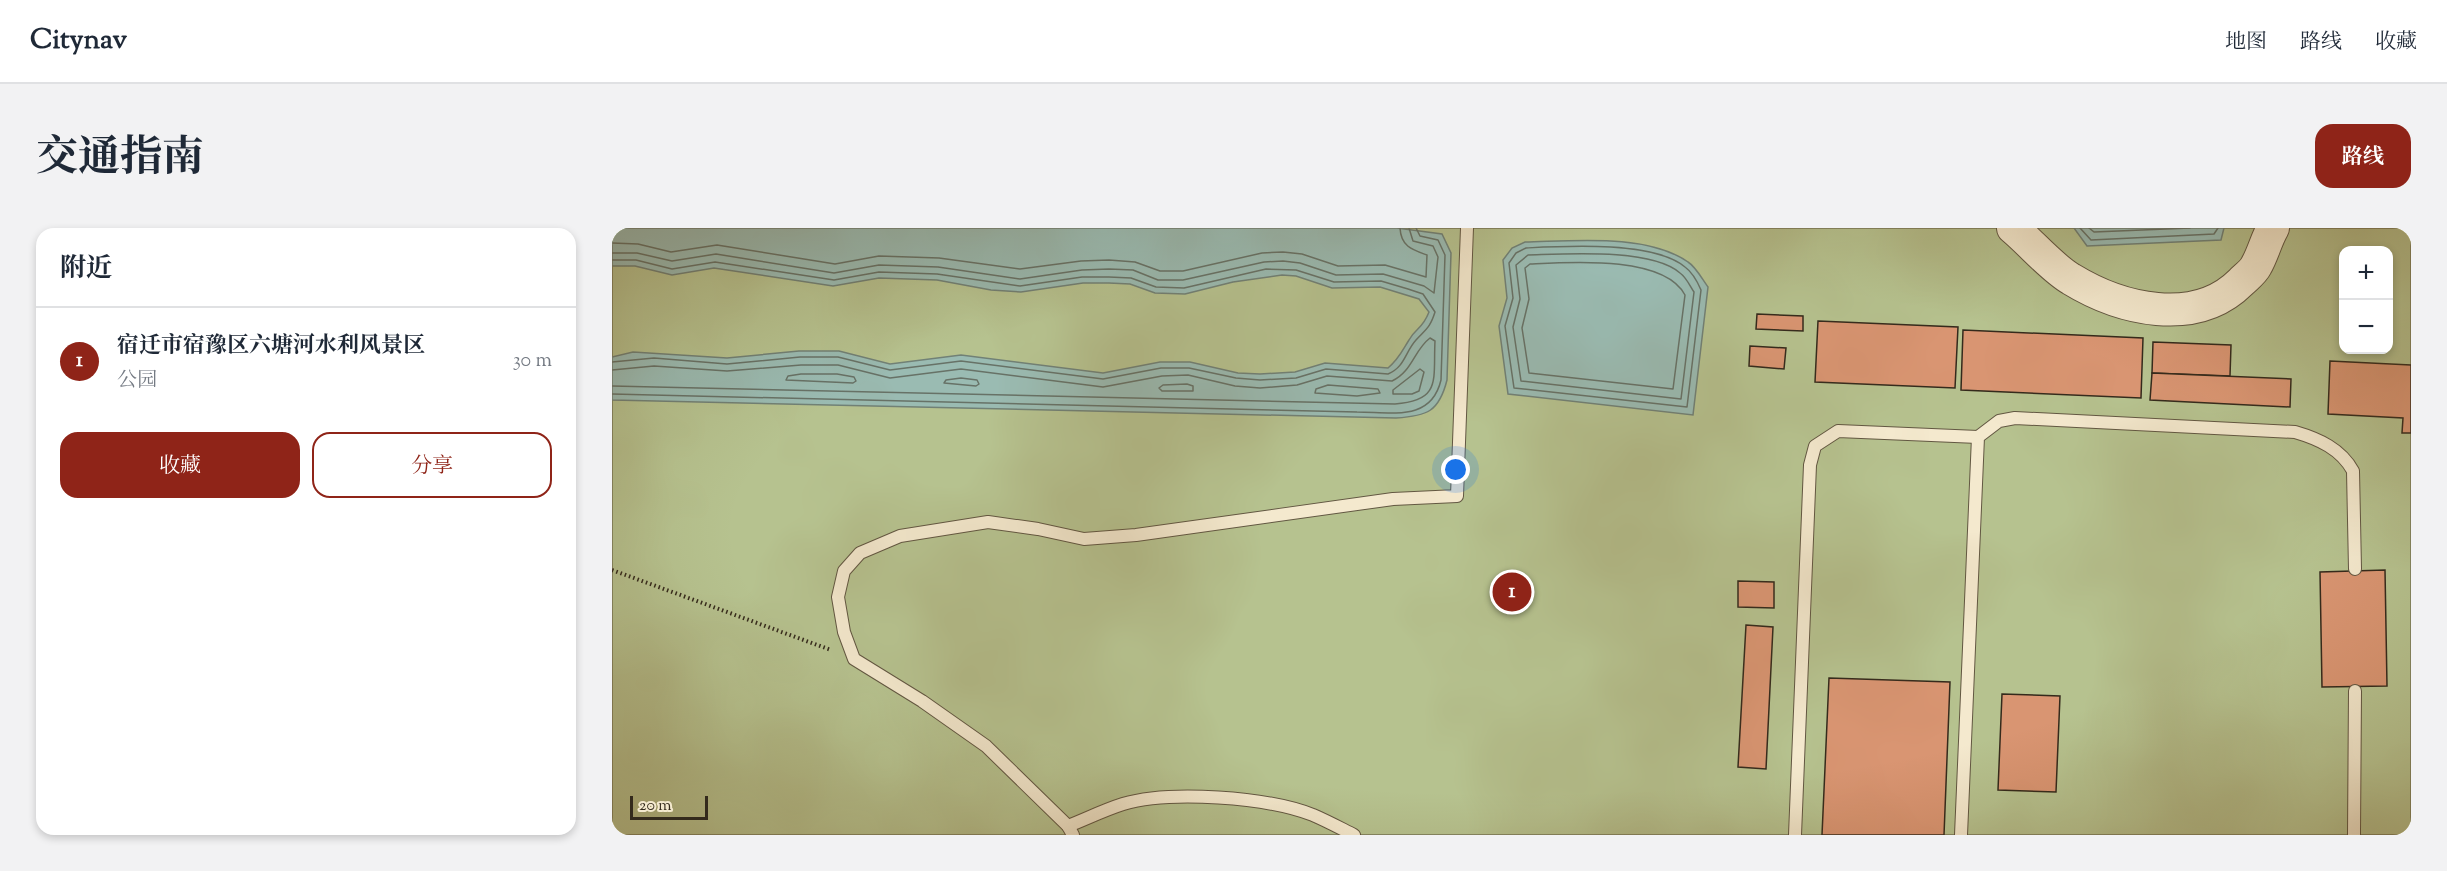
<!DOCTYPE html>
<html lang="zh">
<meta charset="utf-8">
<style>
body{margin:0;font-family:"Sorts Mill Goudy","Noto Serif SC",serif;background:#f2f2f3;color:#1f2937}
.controls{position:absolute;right:18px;top:18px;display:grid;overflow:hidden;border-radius:12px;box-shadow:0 3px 9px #0003}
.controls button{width:54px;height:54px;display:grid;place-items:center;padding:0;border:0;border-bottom:2px solid #e0e1e3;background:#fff;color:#1f2937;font:30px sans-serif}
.scale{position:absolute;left:18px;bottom:15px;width:78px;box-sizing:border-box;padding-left:6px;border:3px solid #342a1c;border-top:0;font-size:16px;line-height:21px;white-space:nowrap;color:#342a1c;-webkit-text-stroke:4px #f4e9ce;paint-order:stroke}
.you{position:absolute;left:844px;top:242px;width:21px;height:21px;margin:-15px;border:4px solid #fff;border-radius:50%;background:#1a73e8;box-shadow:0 0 0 9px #1a73e833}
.badge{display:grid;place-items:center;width:39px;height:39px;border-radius:50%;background:#8f2418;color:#fff;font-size:20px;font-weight:700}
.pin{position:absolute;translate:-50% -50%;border:3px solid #fff;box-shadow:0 2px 6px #0006}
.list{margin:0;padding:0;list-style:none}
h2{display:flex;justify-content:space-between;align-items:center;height:78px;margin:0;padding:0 24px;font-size:26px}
h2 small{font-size:20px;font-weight:400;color:#747a83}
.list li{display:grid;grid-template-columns:39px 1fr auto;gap:18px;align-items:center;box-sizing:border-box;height:108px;padding:0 24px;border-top:2px solid #e0e1e3}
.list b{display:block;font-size:22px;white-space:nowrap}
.list p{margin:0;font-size:20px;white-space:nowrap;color:#747a83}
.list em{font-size:20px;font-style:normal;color:#747a83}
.actions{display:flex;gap:12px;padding:18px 24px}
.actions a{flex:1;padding:14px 0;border:2px solid #8f2418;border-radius:18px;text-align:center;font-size:21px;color:#8f2418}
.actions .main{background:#8f2418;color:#fff}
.map{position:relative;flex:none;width:1799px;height:607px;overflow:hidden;border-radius:18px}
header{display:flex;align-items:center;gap:36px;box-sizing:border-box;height:84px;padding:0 30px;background:#fff;border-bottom:2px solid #e0e1e3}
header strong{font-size:28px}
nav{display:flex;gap:33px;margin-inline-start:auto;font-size:21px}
.intro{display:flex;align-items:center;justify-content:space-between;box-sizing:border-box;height:144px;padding:0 36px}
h1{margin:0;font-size:42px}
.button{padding:15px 27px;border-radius:18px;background:#8f2418;color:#fff;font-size:21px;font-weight:700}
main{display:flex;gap:36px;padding:0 36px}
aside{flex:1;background:#fff;border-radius:18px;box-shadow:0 3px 9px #0003}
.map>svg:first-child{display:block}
.green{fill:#b6c28f;stroke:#757656;stroke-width:1.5;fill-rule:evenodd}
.water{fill:#9abbb2;stroke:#718176;stroke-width:1.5}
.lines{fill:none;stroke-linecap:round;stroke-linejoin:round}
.shore{stroke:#677267;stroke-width:1.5}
.building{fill:#d99572;stroke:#342a1c;stroke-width:1.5}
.service-casing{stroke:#625742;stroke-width:14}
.tertiary-casing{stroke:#625742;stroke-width:34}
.path{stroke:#342a1c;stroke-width:4;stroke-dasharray:1.5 3;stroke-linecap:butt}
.service{stroke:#f4e9ce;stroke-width:12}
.tertiary{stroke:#f4e9ce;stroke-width:32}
</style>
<header>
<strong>Citynav</strong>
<nav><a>地图</a><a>路线</a><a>收藏</a></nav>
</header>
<div class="intro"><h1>交通指南</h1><a class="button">路线</a></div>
<main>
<aside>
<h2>附近<small></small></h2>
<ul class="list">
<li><span class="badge">1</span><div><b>宿迁市宿豫区六塘河水利风景区</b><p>公园</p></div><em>30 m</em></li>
</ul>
<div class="actions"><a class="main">收藏</a><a>分享</a></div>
</aside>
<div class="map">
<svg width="1799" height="607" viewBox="0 0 1799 607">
<rect width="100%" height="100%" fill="#eeddb4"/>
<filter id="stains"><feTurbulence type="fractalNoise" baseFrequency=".00333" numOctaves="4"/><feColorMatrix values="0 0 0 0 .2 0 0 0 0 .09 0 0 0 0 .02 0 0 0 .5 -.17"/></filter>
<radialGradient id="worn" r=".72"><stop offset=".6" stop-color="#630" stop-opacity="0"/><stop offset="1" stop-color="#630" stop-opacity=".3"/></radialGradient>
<path class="green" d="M0,0H1799V607H0ZM1732,22H1776V122H1732Z"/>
<g class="water">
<path d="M0,0H785L830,6L839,25L835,152C827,184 815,188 784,190L0,172V129L21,124L115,130L187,123H227L278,136L349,127L491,145L548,134H578L626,145L648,146L683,144L713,135L776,140C787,131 790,123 797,112C804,99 810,102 817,84L807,71L768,59L720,60L684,48L670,47L621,54L573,66L543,65L518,56L497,55H471L409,64L379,62L325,52L267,50L221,58L102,40L60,47L23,38H0Z"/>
<path d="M1462,0H1612L1609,12L1475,18Z"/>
<path d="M913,14C961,13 1035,5 1076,34C1084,39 1090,51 1096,59L1081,187L896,166L887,98L895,70L891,32L900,20Z"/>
</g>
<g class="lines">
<g class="shore">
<path d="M1468,0L1479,12L1602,6L1606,0"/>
<path d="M1477,0L1482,4L1578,0"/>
<path d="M0,15L26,16L59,24L105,17L223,36L267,28L327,30L408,41L469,33L497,32L523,34L548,43H571L650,25L671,24L690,26L726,38L773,37L814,49L815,27C801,22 789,19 788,0"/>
<path d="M914,20C954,18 1042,13 1073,39C1080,44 1086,55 1089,62L1075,179L902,160L893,98L901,70L897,35L904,25Z"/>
<path d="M0,25H25L60,33L104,26L222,45L267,37L326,39L408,51L470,42L497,41L521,42L546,52H571L652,34L671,33L688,35L724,47L771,46L812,58L822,65L826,29L821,18L801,13L797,0"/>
<path d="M916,27C954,26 1039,20 1068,45C1074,49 1078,58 1082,64L1069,171L909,153L901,99L908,71L904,37Z"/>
<path d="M0,32H24L60,41L103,34L222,52L267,44L325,46L408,58L470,49H497L519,50L544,59L572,60L654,41L684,42L722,54L769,53L796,61L811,66L823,84C818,100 814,101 804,112C793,124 793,139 776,146L714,141L684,150L648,152L624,150L577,140H549L491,151L349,133L278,142L226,129H188L115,136L42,130L0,134"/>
<path d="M918,36C958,34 1052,27 1073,67L1061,161L917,145L910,100L917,71L913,40Z"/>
<path d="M808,141L812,144L807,163L800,166H781V162Z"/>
<path d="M0,142L42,138L115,143L189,137H226L278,150L349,141L491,159L550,148L576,147L623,158L648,160L685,157L715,148L780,153C800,144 802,122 818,110L823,113C821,151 830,173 783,176L0,158"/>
<path d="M189,146H225L242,149L244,153L241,155L174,152L176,148Z"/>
<path d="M349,150L365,152L367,156L364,158L332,155L334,152Z"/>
<path d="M575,156L581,158V163H550L547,160L551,157Z"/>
<path d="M716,157L766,161L768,165L745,168L703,165L704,161Z"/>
<path d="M0,166L745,184C780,184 819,194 829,152L833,27L826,12L808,8L804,0"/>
</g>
</g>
<g class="building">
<path d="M1145,86L1191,88V103L1144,101Z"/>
<path d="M1206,93L1346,99L1343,160L1203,154Z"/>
<path d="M1351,102L1531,110L1529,170L1349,162Z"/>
<path d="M1541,114L1619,117L1618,148L1540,145Z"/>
<path d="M1138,118L1174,120L1172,141L1137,138Z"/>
<path d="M1718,133L1799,137V205H1790L1791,190L1716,186Z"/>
<path d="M1540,145L1679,151L1678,179L1538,172Z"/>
<path d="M1773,342L1775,458L1710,459L1708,344Z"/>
<path d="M1126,353L1162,354V380L1126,379Z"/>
<path d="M1134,397L1161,399L1154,541L1126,539Z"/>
<path d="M1217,450L1338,454L1332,607H1210Z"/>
<path d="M1390,466L1448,468L1444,564L1386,562Z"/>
</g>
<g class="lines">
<defs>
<g id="service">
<path d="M456,598C474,591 492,582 511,576C558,562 655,569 701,587C715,593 728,600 742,607"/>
<path d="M461,607L456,598L374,518L310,473L242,431L232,404L226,369L232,343L248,325L288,308L376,294L426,301L472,311L524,307L781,271L845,268L855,0"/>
<path d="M1183,607L1198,237L1203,218L1226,203L1366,209"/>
<path d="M1349,607L1366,209L1387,193L1403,190L1683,204C1707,211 1729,221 1741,243L1743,341"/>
<path d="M1742,607L1743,463"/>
</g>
<path id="tertiary" d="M1401,0C1419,15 1440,40 1459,51C1508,81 1583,100 1629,54C1634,49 1641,44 1644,38C1651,26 1654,12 1661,0"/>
</defs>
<use href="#service" class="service-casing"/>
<use href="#tertiary" class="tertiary-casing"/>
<path class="path" d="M0,342L219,422"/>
<use href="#service" class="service"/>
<use href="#tertiary" class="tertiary"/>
</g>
<rect width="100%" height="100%" filter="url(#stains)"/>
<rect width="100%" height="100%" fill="url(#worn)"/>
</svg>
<div class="controls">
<button>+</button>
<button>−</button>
</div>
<div class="scale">20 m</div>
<div class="you"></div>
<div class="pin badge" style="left:900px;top:364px">1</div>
</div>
</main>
